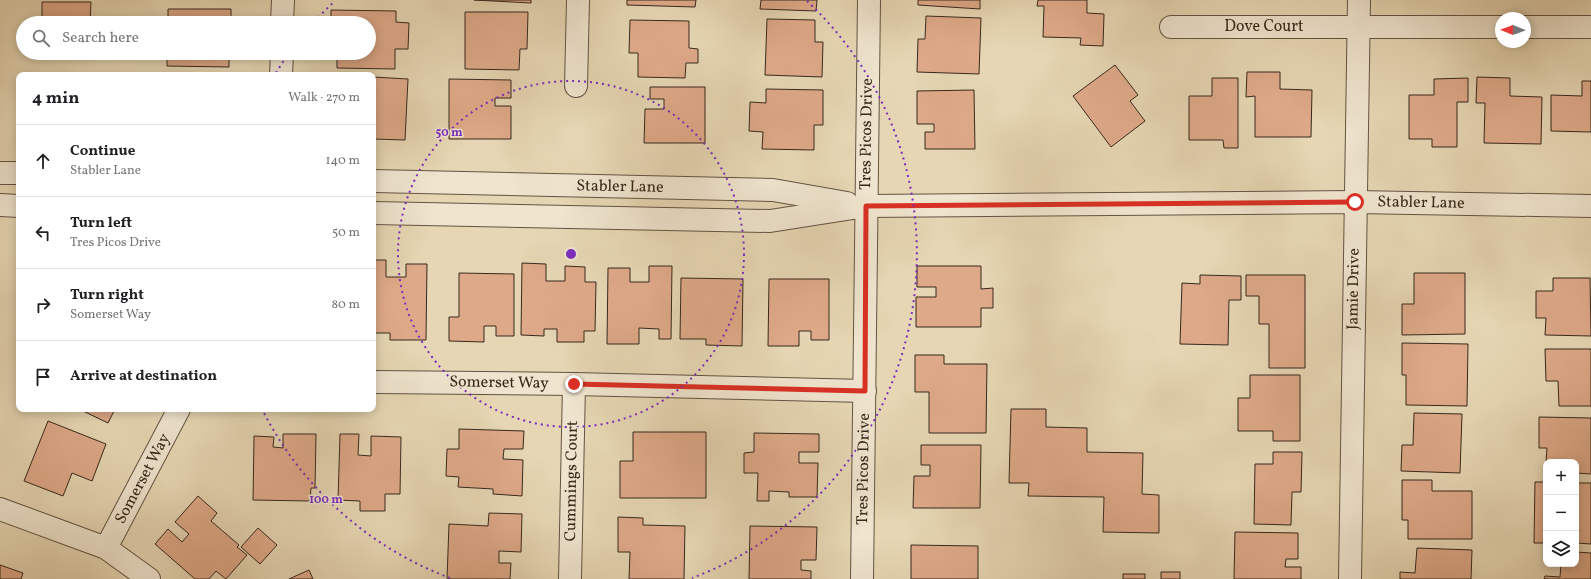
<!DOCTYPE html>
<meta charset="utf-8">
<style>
body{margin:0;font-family:Vollkorn,serif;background:#f6f6f6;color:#202124}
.controls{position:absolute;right:12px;bottom:12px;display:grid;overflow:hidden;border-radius:8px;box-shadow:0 2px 10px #0003}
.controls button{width:36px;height:36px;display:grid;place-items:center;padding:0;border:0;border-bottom:1px solid #e0e0e0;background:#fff;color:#202124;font:20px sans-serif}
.compass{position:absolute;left:1495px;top:12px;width:36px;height:36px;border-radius:50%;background:#fff;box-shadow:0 2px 10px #0003;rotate:271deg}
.stop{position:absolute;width:12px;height:12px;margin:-9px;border:3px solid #d93025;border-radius:50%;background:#fff}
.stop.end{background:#d93025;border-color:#fff;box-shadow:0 1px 4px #0008}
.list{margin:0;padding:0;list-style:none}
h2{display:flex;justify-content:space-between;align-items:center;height:52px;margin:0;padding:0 16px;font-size:17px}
h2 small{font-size:13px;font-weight:400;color:#757577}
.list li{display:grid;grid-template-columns:26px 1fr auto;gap:12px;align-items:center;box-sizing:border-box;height:72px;padding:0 16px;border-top:1px solid #e0e0e0}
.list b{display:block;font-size:15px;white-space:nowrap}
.list p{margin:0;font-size:13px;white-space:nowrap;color:#757577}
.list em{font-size:13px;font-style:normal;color:#757577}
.icon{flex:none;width:22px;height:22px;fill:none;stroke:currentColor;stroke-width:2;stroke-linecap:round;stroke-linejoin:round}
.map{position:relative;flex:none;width:1591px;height:579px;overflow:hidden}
.search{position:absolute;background:#fff;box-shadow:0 2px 10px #0003;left:16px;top:16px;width:360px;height:44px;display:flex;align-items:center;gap:10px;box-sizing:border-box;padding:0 14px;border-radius:22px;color:#757577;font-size:15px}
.panel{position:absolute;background:#fff;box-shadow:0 2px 10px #0003;left:16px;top:72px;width:360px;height:340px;border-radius:8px}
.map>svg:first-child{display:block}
.building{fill:#dea989;stroke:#37291c}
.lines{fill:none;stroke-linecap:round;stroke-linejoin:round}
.minor-casing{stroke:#635442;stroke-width:24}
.tertiary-casing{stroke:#635442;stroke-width:24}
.minor{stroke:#efe4ce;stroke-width:22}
.tertiary{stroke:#efe4ce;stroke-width:22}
.route{stroke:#d93025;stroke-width:5}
.ring{fill:none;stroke:#7b2cbf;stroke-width:2;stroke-dasharray:2 4}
.labels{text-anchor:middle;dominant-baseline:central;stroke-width:3;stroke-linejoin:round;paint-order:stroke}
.street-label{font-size:16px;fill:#37291c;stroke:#efe4ce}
.centre{fill:#7b2cbf;stroke:#efe4ce;stroke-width:2}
.ring-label{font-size:12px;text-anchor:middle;font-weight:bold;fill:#7b2cbf;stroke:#efe4ce;stroke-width:3;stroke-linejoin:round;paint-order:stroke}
</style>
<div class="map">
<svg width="1591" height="579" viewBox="0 0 1591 579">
<rect width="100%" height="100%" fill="#e6d6b3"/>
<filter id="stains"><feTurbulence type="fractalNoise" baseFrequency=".005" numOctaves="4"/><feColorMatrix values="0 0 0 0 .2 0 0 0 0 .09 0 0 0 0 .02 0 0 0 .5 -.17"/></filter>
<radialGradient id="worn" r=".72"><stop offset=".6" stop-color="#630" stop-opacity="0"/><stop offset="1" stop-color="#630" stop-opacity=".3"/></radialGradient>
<g class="building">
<path d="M474,0H531V3Z"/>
<path d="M627,0H696L695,7L627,5Z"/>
<path d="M761,0H817L816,11L760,9Z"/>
<path d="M918,0H980V9L918,5Z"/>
<path d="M1038,0H1087V13L1104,14L1103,46L1080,45L1081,38L1043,37L1044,6H1037Z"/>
<path d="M42,2H91L90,23H42Z"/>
<path d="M168,9H231V23H154V21H168Z"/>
<path d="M331,10L396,11V22L409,23L408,49H395V69L337,68V53H369V23H331Z"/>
<path d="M465,12H528L527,49H520L519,70L465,69Z"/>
<path d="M926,16L981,18L979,74L917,72L918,39H925Z"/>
<path d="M767,19L815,20V42H823L822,77L765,75Z"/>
<path d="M630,20L689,21V48L698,49V63H686L685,78L638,77V53H629Z"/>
<rect x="34" y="53" width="56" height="6"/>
<path d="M167,53H229V67L167,66Z"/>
<path d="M1115,65L1138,95L1130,101L1145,121L1111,147L1073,96Z"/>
<path d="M1247,72H1280V89L1312,90L1311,137H1255V96L1246,97Z"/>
<path d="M160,73L210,75H159Z"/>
<path d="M34,74L83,75H34Z"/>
<path d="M373,77L408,79L405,140L373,139Z"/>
<path d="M1477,77L1510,78V96L1542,97L1541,144L1484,143L1485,103H1476Z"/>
<path d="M1212,78H1238V148H1224L1223,140H1189V96H1212Z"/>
<path d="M1468,78V102H1457V147H1432V139H1409V95H1434V79Z"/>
<path d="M449,79L511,80V98H495V106H511V139H449Z"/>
<path d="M1582,81H1591V132L1551,131V95L1582,96Z"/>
<path d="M650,87H705V143H644L645,109H664V99H650Z"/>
<path d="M766,89L823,90V125H814V150L762,149L763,132L749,131L750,102L766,103Z"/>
<path d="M974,90L975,149H925V132H934V124H917V91Z"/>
<path d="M373,260H386V277H406V264H427L426,340H390V333H373Z"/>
<path d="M522,263L546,264V281H565V266L585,267V282H596L595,331H584V342H557V329H544V336L521,335Z"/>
<path d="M649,266H672L671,339H659V329L639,328V344H607L608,268H630V282H649Z"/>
<path d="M917,266H981V289L993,288V308H981V327H916V297H936V287H917Z"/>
<path d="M459,273L514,274V336H496V326H484V342L449,341V317H459Z"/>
<path d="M1414,273H1465V334L1402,335V304H1414Z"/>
<path d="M1200,275L1241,276V300H1229L1228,345L1180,344L1182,283L1200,284Z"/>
<path d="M1246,275H1305V368H1269V324H1259V296H1246Z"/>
<path d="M681,278L743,279L742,346L706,345V339H680Z"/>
<path d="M1553,278H1590L1591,336L1545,335L1546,318H1536V291H1553Z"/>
<path d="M769,279H829V340H811V331H799V346H768Z"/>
<path d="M1402,343L1468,344L1467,406L1406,405V375H1402Z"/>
<path d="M1545,349H1591V406H1559L1558,381H1546Z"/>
<path d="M915,355H944V364H987L986,433H929V392H915Z"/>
<path d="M1250,375H1300V441H1273V431H1238V398H1250Z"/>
<path d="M79,409H115L108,423Z"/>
<path d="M1011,409H1046V427L1087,428V452L1143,453L1142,494L1159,495V533L1103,532L1104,497L1028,496L1029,483H1009Z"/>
<path d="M1414,413L1462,414L1460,473L1401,471L1402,445H1413Z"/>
<path d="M1539,417L1591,418V474L1576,473V462H1546L1547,448H1539Z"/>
<path d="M48,421L106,444L92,481L72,473L63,496L24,481Z"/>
<path d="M459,429L524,431L523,449H504L503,459L523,460L522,496L493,494V489L458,487L459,477L446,476L447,449H459Z"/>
<path d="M633,432H706V498H620V461H633Z"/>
<path d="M754,433L819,434V452H799V463H818L817,497H789V492L769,491V501H757L758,473H744V453L754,452Z"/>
<path d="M283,434H316L315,488H311L310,501L253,500L254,436L274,437L273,447L283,448Z"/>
<path d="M340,434H359L358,455L371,456V436L401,437L400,494H385V511H360V501L338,500Z"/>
<path d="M921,445H981L980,508H913L914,476H930V465H921Z"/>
<path d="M1273,452H1302L1301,492H1292L1291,525L1254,524L1255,464H1273Z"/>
<path d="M1402,480H1432V491H1472V539H1408V520H1402Z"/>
<path d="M1535,482H1546V543H1534Z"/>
<path d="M1576,483H1591V544L1576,543Z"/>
<path d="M198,496L217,513L211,521L239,545L237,547L247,555L226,579L216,571L209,579H195L155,544L168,529L182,542L189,534L175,522Z"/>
<path d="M489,513L522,514L521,552L499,551V563H511L510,579H447L449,524L488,526Z"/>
<path d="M618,517L643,518V525L685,526L684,579H629L630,552H618Z"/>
<path d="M750,526L817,527L816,560H801V570L811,571V579H749Z"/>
<path d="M258,528L277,545L260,564L241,547Z"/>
<path d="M1235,532L1298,533V559H1286L1285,567H1301V579H1234Z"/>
<path d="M911,545L978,546V579H911Z"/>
<path d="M1417,548L1472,550L1471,579H1400V572L1415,573Z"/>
<path d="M1576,552L1591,553V579H1544L1545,576L1560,577L1561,564H1576Z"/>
<path d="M0,565L23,573L21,579H0Z"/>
<path d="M309,570L313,579H289Z"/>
<rect x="1161" y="572" width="19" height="7"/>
<rect x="1123" y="574" width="22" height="5"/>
</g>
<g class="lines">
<defs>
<g id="minor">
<path d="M282,23L283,0"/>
<path d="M1171,27H1501"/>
<path d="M1525,27H1591"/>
<path d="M281,75L282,53"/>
<path d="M576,86L578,0"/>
<path d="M373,382L574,384L865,391"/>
<path d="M0,509L106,548L149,579"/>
<path d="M106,548L179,409"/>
<path d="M570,579L574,384"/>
<path d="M862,579L869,0"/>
<path d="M1350,579L1359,0"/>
</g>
<g id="tertiary">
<path d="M0,173H19"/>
<path d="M373,181L773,190L847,203"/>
<path d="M0,205L19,206"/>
<path d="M373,213L770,221L866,206L1355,202L1591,206"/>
</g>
</defs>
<use href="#minor" class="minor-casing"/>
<use href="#tertiary" class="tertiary-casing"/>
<use href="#minor" class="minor"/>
<use href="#tertiary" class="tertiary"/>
</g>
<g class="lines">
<path class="route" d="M574,384L865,391L866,206L1355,202"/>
</g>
<g class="ring">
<circle cx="571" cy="254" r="173"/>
<path d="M450 578A346 346 0 0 1 263 411M276 73A346 346 0 0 1 289 53M314 22A346 346 0 0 1 335 1M807 1A346 346 0 0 1 692 578"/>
</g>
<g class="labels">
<g class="street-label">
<text x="1264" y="27">Dove Court</text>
<text transform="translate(867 134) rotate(-89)">Tres Picos Drive</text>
<text transform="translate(620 187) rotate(1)">Stabler Lane</text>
<text transform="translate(1421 203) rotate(1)">Stabler Lane</text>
<text transform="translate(1354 289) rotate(-89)">Jamie Drive</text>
<text transform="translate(499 383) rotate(1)">Somerset Way</text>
<text transform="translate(864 469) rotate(-89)">Tres Picos Drive</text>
<text transform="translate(143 479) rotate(-62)">Somerset Way</text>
<text transform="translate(572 481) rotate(-89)">Cummings Court</text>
</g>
</g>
<circle cx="571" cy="254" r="6" class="centre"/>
<g class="ring-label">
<text x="449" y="136">50 m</text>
<text x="326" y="503">100 m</text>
</g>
<rect width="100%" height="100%" filter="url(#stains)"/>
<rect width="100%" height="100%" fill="url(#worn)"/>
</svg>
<div class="controls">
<button>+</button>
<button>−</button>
<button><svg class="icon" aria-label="layers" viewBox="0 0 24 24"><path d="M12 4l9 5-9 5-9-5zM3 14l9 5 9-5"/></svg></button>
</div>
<svg class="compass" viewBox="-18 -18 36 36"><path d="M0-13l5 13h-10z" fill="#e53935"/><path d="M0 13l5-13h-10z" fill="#757577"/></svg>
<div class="stop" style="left:1355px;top:202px"></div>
<div class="stop end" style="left:574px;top:384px"></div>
<div class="search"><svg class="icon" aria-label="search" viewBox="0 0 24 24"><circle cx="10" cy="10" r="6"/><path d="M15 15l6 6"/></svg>Search here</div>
<section class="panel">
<h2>4 min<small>Walk · 270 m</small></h2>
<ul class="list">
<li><svg class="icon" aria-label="ahead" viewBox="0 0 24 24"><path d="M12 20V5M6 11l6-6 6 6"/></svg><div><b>Continue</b><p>Stabler Lane</p></div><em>140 m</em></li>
<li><svg class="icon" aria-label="left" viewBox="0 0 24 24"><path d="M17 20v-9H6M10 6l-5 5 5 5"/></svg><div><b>Turn left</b><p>Tres Picos Drive</p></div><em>50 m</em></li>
<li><svg class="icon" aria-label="right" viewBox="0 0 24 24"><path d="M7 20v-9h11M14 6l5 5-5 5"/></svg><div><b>Turn right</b><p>Somerset Way</p></div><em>80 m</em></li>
<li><svg class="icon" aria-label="arrive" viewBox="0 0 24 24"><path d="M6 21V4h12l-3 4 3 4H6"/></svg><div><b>Arrive at destination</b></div></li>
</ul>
</section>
</div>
